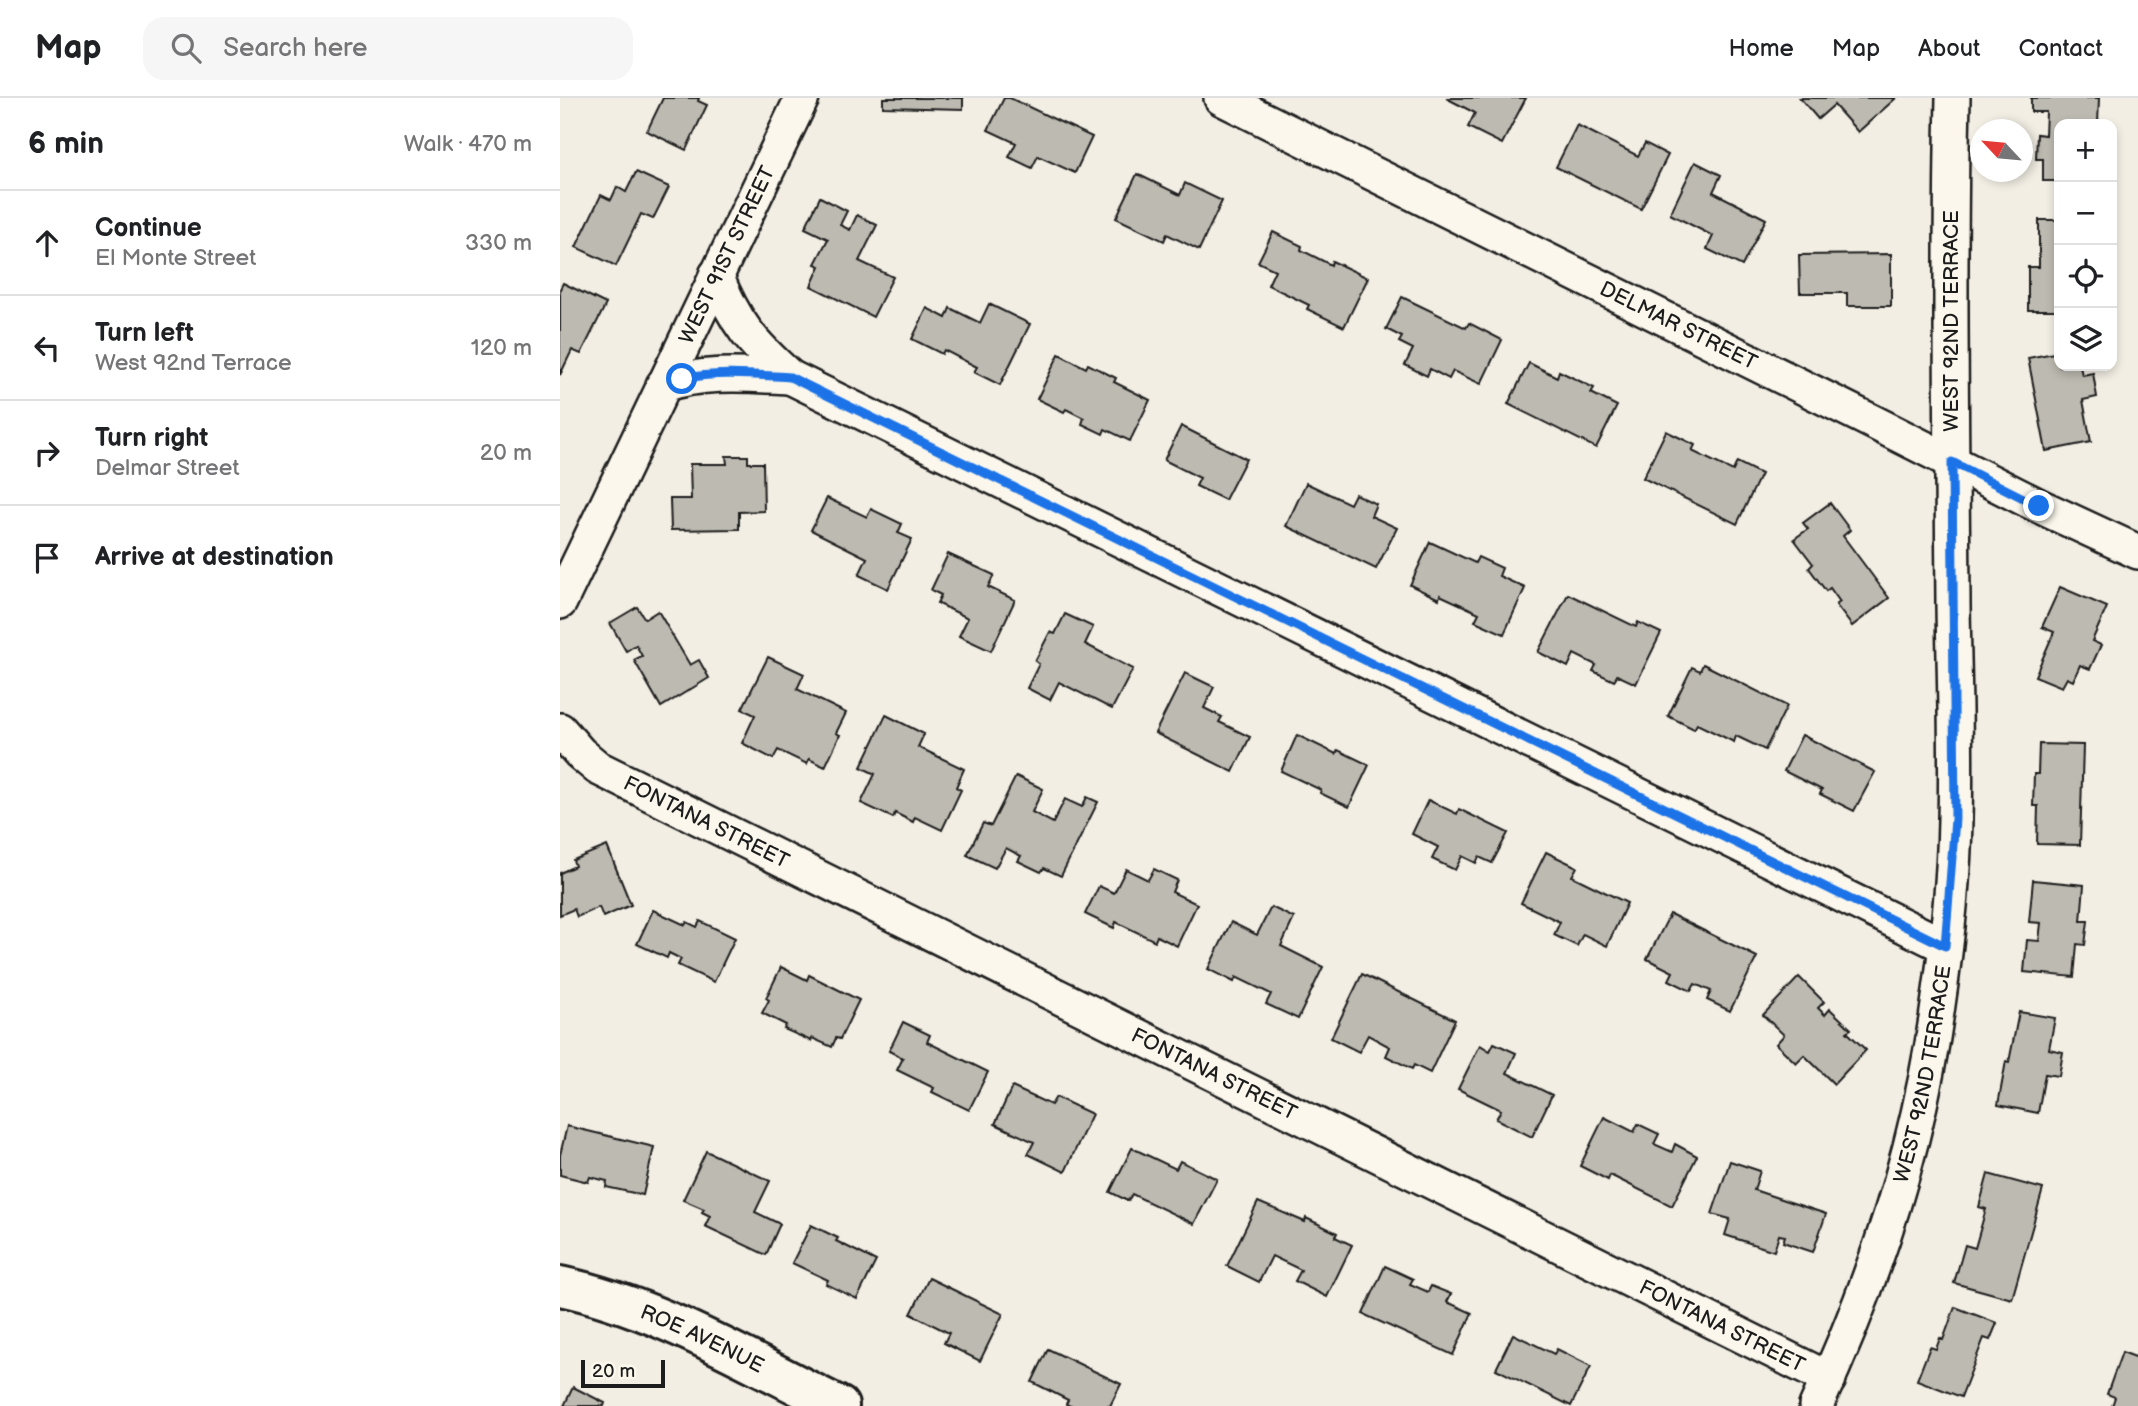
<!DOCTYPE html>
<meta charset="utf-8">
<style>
body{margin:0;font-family:"Balsamiq Sans",sans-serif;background:#f6f6f6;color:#202124}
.controls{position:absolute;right:21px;top:21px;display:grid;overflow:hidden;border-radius:14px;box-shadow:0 4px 10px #0003}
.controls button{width:63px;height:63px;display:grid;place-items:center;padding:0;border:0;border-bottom:2px solid #e0e0e0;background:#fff;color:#202124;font:35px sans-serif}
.compass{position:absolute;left:1410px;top:21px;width:63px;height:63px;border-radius:50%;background:#fff;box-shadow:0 4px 10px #0003;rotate:296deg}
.scale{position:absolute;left:21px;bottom:18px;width:84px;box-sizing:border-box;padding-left:7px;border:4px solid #1c1c1c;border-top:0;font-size:19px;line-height:24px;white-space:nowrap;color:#1c1c1c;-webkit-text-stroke:5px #fbf7ec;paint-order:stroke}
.stop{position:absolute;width:21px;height:21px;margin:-16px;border:5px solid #1a73e8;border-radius:50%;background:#fff}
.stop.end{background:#1a73e8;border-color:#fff;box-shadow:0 2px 7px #0008}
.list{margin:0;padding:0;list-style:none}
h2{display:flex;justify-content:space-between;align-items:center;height:91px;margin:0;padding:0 28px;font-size:30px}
h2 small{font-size:23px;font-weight:400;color:#757577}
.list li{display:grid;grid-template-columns:46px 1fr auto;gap:21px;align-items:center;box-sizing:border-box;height:105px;padding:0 28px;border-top:2px solid #e0e0e0}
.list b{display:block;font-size:26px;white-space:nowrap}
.list p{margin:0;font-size:23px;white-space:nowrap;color:#757577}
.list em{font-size:23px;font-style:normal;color:#757577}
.icon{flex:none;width:38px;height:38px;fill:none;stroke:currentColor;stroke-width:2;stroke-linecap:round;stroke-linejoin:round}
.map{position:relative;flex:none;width:1578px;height:1308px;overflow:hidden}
header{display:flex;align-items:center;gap:42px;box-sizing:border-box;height:98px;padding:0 35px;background:#fff;border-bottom:2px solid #e0e0e0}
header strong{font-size:33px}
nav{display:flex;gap:38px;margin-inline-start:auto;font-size:24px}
.search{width:490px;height:63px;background:#f6f6f6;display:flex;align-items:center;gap:18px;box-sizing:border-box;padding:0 24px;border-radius:21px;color:#757577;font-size:26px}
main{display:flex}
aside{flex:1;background:#fff}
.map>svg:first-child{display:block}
.building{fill:#bdbab1;stroke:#1c1c1c;stroke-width:2}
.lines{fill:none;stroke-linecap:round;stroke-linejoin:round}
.minor-casing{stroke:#1c1c1c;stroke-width:38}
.major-casing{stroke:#1c1c1c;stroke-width:44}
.minor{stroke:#fbf7ec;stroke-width:33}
.major{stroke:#fbf7ec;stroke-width:38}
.route{stroke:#1a73e8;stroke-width:9}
.labels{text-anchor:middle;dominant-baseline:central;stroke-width:5;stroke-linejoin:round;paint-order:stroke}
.street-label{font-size:21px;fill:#1c1c1c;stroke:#fbf7ec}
</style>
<header>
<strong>Map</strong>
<div class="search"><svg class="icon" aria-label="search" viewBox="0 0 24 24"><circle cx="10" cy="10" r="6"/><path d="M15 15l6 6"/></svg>Search here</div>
<nav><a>Home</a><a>Map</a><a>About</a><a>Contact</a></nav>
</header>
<main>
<aside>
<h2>6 min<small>Walk · 470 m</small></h2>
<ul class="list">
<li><svg class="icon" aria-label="ahead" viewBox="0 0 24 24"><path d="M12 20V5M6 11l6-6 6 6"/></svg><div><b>Continue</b><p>El Monte Street</p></div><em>330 m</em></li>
<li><svg class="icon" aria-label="left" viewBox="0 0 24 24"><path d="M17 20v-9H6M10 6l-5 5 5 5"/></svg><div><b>Turn left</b><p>West 92nd Terrace</p></div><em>120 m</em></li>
<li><svg class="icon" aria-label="right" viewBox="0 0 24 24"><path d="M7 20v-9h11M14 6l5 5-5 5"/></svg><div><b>Turn right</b><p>Delmar Street</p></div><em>20 m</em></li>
<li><svg class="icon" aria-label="arrive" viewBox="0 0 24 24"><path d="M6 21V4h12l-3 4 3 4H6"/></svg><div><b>Arrive at destination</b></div></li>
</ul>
</aside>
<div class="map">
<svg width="1578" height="1308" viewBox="0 0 1578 1308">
<rect width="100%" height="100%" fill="#f2eee4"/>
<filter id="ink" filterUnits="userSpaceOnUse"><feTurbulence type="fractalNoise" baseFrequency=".0143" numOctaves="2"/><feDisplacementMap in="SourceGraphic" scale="14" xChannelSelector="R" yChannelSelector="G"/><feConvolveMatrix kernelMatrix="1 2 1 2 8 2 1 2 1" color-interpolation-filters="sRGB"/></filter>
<g filter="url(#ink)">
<g class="building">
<path d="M103,0H139L138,3L147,7L126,52L87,33Z"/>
<path d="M323,0H403V11L323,9Z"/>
<path d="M444,0H450L532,39L515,75L478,58L472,70L449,59L456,45L428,32Z"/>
<path d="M886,0H966L942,46L908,29L915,15Z"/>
<path d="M1240,0H1336L1298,34L1274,7L1258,21Z"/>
<path d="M1471,0H1539L1538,26H1499V83H1483V61H1476L1477,36L1485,37L1486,14H1471Z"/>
<path d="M1017,27L1078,58L1085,45L1108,57L1081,111L996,69Z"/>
<path d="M1135,64L1161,77L1153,94L1206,121L1182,168L1147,151L1153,138L1110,116Z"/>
<path d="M76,74L109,89L93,121L81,116L56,168L16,149L41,97L51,102L57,89L66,94Z"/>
<path d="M577,76L620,97L625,85L662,103L639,152L607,136L604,143L556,120Z"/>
<path d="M260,99L287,113L280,127L290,132L297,117L317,127L299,163L333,179L313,219L251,188L260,168L255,166L268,141L245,130Z"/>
<path d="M1479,122H1499V212H1468V169H1479Z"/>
<path d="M713,134L742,148L741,152L771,167L772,163L808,180L784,229L747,211L749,207L708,187L715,172L698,164Z"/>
<path d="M1331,156V208H1287V195H1240L1239,157Z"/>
<path d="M3,185L46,206L21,256L12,252L0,277V191Z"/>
<path d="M842,199L906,230L909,225L942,242L921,286L893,273L889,281L870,271L867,278L845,267L853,251L839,244L842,239L826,231Z"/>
<path d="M429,206L470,226L440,287L414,274L417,269L384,252L382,256L352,241L367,210L386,220L390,210L420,225Z"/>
<path d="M1499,254V268H1520L1522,277L1533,275L1537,299L1523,302L1531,344L1486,353L1468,260Z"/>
<path d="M499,256L526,270L528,266L556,280L554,284L590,302L570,343L545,331L543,336L522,326L524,320L506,311L504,314L477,301Z"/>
<path d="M969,265L997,279L999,273L1034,290L1031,295L1057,308L1036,350L948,306Z"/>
<path d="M621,328L686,361L665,402L636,388L640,380L604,362Z"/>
<path d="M1106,333L1135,347L1132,353L1173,373L1177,364L1201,376L1177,426L1083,380Z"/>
<path d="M166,358H188V365H203L204,413L179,414V431L111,432L110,401H131L130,366H167Z"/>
<path d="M746,385L790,406L795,396L816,406L811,418L837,430L816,471L726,428Z"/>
<path d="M267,400L307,419L311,411L342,426L338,435L352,441L328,491L299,477L307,460L251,432Z"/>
<path d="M1270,405L1290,432L1283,438L1329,500L1292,528L1276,507L1280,504L1270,490L1266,493L1249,470L1253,466L1234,441L1248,431L1243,425Z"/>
<path d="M870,444L915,465L918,459L942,470L939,478L965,490L944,536L915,523L919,515L880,497L879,501L850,487Z"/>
<path d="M388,456L434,477L428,489L455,502L431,553L399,538L408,520L377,505L381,497L371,492Z"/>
<path d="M1500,489L1547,509L1532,543L1541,547L1530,571L1520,567L1513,583L1507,580L1502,589L1475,578L1494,534L1482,529Z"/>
<path d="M1008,496L1076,529L1078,524L1101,535L1076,586L1057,577L1054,583L1033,573L1036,567L1014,556L1008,569L978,554Z"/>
<path d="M77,509L85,521L98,513L130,567L139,562L149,580L101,609L74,562L82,558L76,547L66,553L50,525Z"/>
<path d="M505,516L533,529L525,546L573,571L552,611L499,584L490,602L467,590L479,566L475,563L490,534L495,536Z"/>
<path d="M208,559L244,576L237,591L286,615L276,635L280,637L265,669L249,661L247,666L218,652L213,661L182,645L195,617L182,611Z"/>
<path d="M1143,566L1227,608L1205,652L1176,638L1174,644L1137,626L1134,631L1108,618L1132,569L1140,573Z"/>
<path d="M625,575L654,589L644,610L662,619L659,624L690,639L673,674L595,635Z"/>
<path d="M326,617L364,636L358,649L404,671L396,689L401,692L382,732L355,719L353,724L335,715L333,720L301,705L315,676L301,669Z"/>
<path d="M737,637L776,656L778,652L809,667L789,709L760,695L761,692L721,673Z"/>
<path d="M1242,637L1315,674L1294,713L1260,696L1262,692L1224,673Z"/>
<path d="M1479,646L1523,647L1520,747L1477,746L1478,708H1473L1474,676H1478Z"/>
<path d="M456,678L483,691L472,714L493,725L505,701L522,709L527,699L538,704L501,778L484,770L481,774L458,763L461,758L446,750L435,770L407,757L423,725L431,728Z"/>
<path d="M868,702L897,716L899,711L948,735L932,765L919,759L916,765L902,758L895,772L872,761L878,749L852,736Z"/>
<path d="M47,748L71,807L43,819L39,809L17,819L14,811L0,817V775L15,768L13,762Z"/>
<path d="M986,754L1017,769L1012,778L1067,805L1047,848L1023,836L1017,848L994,837L1000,824L961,805Z"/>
<path d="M566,771L588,782L594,771L617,782L612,794L637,806L617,848L597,838L595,843L556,824L554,830L525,816L539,788L554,795Z"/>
<path d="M1473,782L1524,787L1521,823H1528L1525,847L1517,846L1514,879L1464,874L1467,842L1479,843L1481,825L1469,824Z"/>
<path d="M711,809L734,820L721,848L763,869L738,921L706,906L711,896L676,879L674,884L648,871L671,824L697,837Z"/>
<path d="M93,812L125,827L127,824L137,829L140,823L175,840L154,884L118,867L121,861L109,855L107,860L77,846Z"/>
<path d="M1110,816L1197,859L1170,913L1147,902L1151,893L1135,886L1131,893L1109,882L1113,874L1087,861Z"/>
<path d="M221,869L247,882L249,877L299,902L280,941L276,940L272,949L252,940L251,943L224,931L226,927L202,915L209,902L206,900Z"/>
<path d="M802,876L895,922L870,975L854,967L852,971L826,958L830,949L808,937L799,954L771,940Z"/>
<path d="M1239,879L1264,904L1258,910L1265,917L1270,911L1291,931L1287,934L1306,952L1274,986L1244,957L1236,965L1216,946L1224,937L1203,917Z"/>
<path d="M1459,914L1495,920L1489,951L1503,954L1499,978L1485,976L1478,1015L1438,1007L1446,963L1449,964Z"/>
<path d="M343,924L370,937L367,944L428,974L409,1012L372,994L374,990L337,972L343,960L329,953Z"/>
<path d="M934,945L956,955L947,975L992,997L972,1039L936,1021L941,1012L898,991L920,947L930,953Z"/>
<path d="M452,989L491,1007L496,999L532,1016L505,1074L468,1056L474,1044L435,1026Z"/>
<path d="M1044,1019L1074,1034L1078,1026L1099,1036L1094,1046L1112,1054L1115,1046L1137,1058L1112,1108L1050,1077L1048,1082L1020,1068Z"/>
<path d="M7,1028L94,1049L83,1097L46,1089L47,1083L30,1079L28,1084L0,1077V1057Z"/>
<path d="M572,1050L616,1071L620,1063L657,1081L634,1126L572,1096L568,1103L550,1094Z"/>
<path d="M146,1053L210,1083L195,1114L220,1126L206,1157L145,1128L150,1118L142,1114L144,1111L123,1102Z"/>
<path d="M1170,1063L1200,1073L1194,1092L1266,1116L1253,1154L1223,1144L1225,1138L1219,1137L1214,1153L1165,1137L1170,1121L1152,1116Z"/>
<path d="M1428,1076L1483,1091L1452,1201L1394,1185L1405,1147L1415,1150L1426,1111L1419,1109Z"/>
<path d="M698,1104L745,1124L746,1120L777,1135L775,1139L792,1147L767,1199L735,1183L741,1172L712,1158L699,1184L667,1168Z"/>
<path d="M251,1127L278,1140L276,1143L316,1163L297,1201L266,1186L268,1182L232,1165Z"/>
<path d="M825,1168L853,1181L850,1186L868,1194L871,1188L891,1196L887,1204L912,1215L893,1257L803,1216Z"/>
<path d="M369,1180L443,1216L420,1263L384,1245L389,1235L351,1216Z"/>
<path d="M1395,1209L1437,1225L1430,1242L1424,1240L1401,1299L1357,1282L1370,1249L1376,1251L1380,1240L1383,1242Z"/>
<path d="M953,1236L994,1256L997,1251L1031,1268L1011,1308L936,1271Z"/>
<path d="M488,1251L561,1286L550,1308H510L506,1306L508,1302L472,1284Z"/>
<path d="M1562,1254L1578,1260V1308H1552L1555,1299L1547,1296Z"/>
<path d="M13,1289L45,1305L44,1308H4Z"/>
</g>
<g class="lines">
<defs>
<g id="minor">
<path id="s1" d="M661,0L1313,324L1479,408L1578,454"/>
<path d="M156,177C175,225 192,245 230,279L1385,848"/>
<path d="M103,287C145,273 186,277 230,279"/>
<path id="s2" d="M0,504L242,0"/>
<path id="s3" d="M0,632L20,655L38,670L1269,1281"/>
<path id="s4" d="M1256,1308C1315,1181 1359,1046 1378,907C1387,846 1394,783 1395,721C1397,650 1394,578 1393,507C1392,338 1389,169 1393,0"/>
</g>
<g id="major">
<path id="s5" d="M0,1188C97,1208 191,1265 279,1308"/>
</g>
</defs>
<use href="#minor" class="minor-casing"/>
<use href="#major" class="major-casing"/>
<use href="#minor" class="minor"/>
<use href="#major" class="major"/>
</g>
</g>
<g class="lines" filter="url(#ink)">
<path class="route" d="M122,281C158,273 194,277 230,279L1385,848L1395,721L1392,364L1479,408"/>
</g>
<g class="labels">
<g class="street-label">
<text stroke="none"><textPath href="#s2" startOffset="385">WEST 91ST STREET</textPath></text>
<text transform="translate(1391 223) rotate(-90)">WEST 92ND TERRACE</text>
<text stroke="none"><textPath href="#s1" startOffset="511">DELMAR STREET</textPath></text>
<text stroke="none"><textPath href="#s3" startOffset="175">FONTANA STREET</textPath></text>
<text stroke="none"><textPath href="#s3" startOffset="742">FONTANA STREET</textPath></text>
<text stroke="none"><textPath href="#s4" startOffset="350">WEST 92ND TERRACE</textPath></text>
<text stroke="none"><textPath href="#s3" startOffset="1309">FONTANA STREET</textPath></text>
<text stroke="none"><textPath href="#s5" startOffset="152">ROE AVENUE</textPath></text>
</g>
</g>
</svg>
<div class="controls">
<button>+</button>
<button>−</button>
<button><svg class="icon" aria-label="locate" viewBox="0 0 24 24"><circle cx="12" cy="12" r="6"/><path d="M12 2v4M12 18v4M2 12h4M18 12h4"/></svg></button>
<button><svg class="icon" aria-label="layers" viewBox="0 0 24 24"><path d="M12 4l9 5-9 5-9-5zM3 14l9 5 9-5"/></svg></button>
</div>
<svg class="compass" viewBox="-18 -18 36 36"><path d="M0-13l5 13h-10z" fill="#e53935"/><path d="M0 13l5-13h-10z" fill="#757577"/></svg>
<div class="scale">20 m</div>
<div class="stop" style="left:122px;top:281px"></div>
<div class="stop end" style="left:1479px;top:408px"></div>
</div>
</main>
